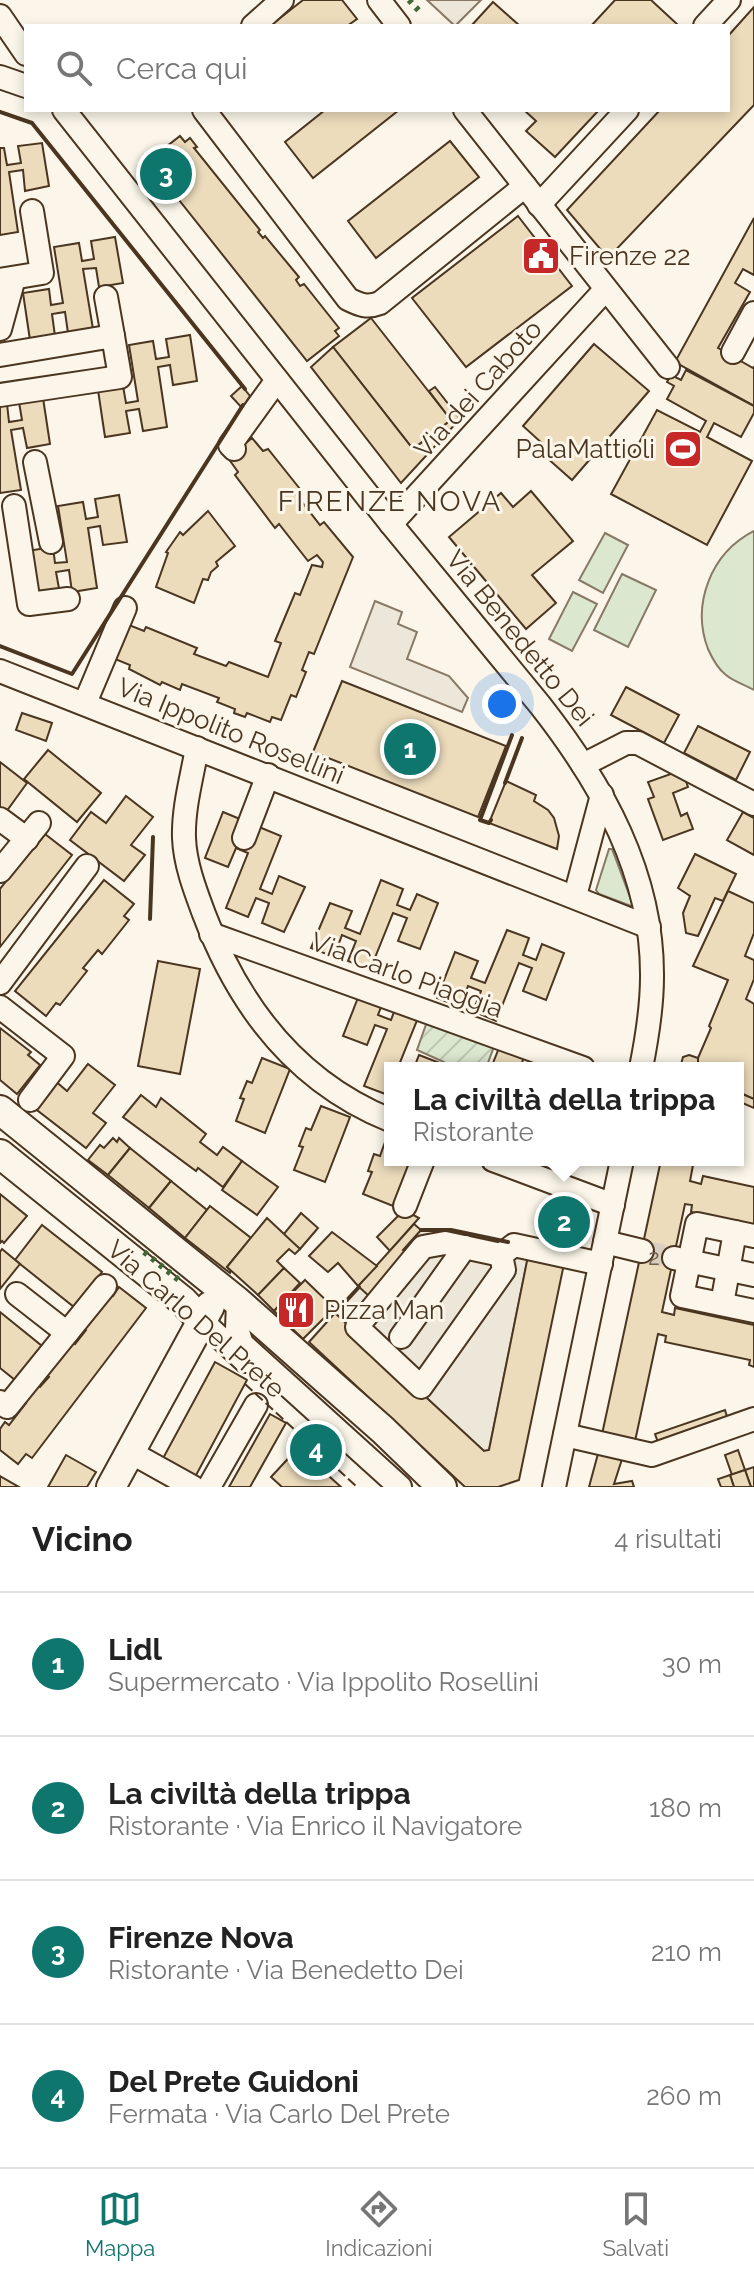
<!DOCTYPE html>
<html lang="it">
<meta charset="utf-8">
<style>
body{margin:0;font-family:Raleway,sans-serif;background:#f2f2f2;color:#222}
.you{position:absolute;left:502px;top:704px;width:28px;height:28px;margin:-20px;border:6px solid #fff;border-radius:50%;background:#1a73e8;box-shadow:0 0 0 12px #1a73e833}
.badge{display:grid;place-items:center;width:52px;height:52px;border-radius:50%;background:#0f766e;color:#fff;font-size:26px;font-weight:700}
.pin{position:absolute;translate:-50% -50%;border:4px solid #fff;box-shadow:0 2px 8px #0006}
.popup{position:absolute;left:384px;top:1062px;width:360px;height:104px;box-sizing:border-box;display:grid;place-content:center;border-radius:0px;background:#fff;filter:drop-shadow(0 2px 6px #0005);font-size:26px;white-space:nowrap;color:#767676}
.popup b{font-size:30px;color:#222}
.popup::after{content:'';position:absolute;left:50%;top:100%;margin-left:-16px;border:16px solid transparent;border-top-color:#fff}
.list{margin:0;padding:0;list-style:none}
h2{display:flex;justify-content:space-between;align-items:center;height:104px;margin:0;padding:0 32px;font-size:34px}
h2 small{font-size:26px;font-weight:400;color:#767676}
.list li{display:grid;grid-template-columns:52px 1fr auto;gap:24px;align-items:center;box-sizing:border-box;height:144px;padding:0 32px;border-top:2px solid #e0e0e0}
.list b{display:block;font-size:30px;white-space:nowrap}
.list p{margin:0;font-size:26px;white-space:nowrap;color:#767676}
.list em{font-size:26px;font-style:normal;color:#767676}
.icon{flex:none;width:44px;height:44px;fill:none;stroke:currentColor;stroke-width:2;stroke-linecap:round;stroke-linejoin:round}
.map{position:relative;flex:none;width:754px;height:1487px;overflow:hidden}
.search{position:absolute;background:#fff;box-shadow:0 4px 12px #0003;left:24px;right:24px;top:24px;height:88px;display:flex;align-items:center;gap:20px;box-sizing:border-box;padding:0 28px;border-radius:0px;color:#767676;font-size:30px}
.sheet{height:680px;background:#fff}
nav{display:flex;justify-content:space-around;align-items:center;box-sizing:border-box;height:112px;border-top:2px solid #e0e0e0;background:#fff;font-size:22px;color:#767676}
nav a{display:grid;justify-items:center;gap:4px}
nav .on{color:#0f766e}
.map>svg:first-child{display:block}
.grass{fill:#dce7d0;stroke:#887966;stroke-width:2}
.garden{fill:url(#garden-furrows);stroke:#887966;stroke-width:2}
.parking{fill:#ede7d9;stroke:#887966;stroke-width:2}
.building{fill:#ecdcbc;stroke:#4a3520;stroke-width:2}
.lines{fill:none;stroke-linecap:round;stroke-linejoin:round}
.minor-tunnel{stroke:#d8cfc1;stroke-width:22;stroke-dasharray:22 11;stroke-linecap:butt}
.minor-casing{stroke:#4a3520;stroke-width:26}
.major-casing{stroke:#4a3520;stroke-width:32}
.minor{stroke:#fbf6e9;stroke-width:22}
.major{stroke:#fbf6e9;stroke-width:28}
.hedge{stroke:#436837;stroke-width:6;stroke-dasharray:4 6;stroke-linecap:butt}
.fence{stroke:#4a3520;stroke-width:2;stroke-dasharray:10 4;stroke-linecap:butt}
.wall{stroke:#4a3520;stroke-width:4}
.labels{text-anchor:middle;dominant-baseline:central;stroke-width:6;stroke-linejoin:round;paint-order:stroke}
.number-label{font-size:22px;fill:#725f47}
.poi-label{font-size:26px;fill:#4a3520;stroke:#fbf6e9;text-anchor:start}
.street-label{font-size:26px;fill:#4a3520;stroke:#fbf6e9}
.neighbourhood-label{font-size:28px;letter-spacing:2px;fill:#4a3520;stroke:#fbf6e9}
</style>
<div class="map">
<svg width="754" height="1487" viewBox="0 0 754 1487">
<defs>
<pattern id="garden-furrows" width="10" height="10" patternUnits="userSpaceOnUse" patternTransform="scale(2)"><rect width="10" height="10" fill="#dce7d0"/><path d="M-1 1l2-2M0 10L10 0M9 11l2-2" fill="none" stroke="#bec7b2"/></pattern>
</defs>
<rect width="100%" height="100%" fill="#fbf6e9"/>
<g class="grass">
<path d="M754,531V690C745,685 733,681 726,675C718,669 712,658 708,649C691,604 711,553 754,531Z"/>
<path d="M605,533L628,545L603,593L579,580Z"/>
<path d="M622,574L656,590L628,647L594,630Z"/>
<path d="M573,592L597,604L572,651L549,639Z"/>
<path d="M609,849H612L633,905L631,906L599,894L596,890Z"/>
</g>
<path class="garden" d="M429,1016L496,1041L486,1068H442L444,1062L417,1050Z"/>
<g class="parking">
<path d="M427,0H481L455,26Z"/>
<path d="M375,601L402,612L398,624L417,632L407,659L449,676L468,698L462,712L350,667Z"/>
<path d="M421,1230H451L530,1247L489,1450L484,1451L335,1313L359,1287L407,1253L403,1250Z"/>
</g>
<g class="building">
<path d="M303,0H342L357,19L347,26H270Z"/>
<path d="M615,0H651L678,25L591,26Z"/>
<path d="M493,2L520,26H471Z"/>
<path d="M754,7V105L608,258L567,210L660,110H728V36Z"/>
<path d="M325,110H399L313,178L285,142Z"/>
<path d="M524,110H599L555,157L526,131L536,121Z"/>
<path d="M180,136L185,142L190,138L197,147L194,148L260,230L258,232L263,238L265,236L299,277L296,280L300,286L304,284L339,328L335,331L339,336L307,361L148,161Z"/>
<path d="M450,141L479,177L376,258L348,221Z"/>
<path d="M42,143L49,186L25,191L23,170L9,172L18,232L0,235V148H4L7,165L21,163L18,146Z"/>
<path d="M518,216L572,286L466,367L412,298Z"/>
<path d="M754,218V275L743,269L735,283L750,292L718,348L753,368L754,367V406L675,362Z"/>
<path d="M115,237L123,283L99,287L96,268L83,269L93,329L68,333L65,312L52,314L55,336L30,340L23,293L49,289L51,305L63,303L54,247L79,243L82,261L94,259L91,241Z"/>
<path d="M371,318L451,420L413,449L333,347Z"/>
<path d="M190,335L197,381L173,385L170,365L158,367L167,427L143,431L139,409L126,411L130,433L105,437L98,390L123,386L126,403L138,401L129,345L153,341L156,359L169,357L166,339Z"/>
<path d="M594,344L649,391L572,480L538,450L543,444L523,426Z"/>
<path d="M333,347L413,449L451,420L429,391L435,387L460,419L401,483L311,367Z"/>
<path d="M686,370L754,406V413L741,437L714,423L707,437L752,461L707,545L611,494L657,410L700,432L706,421L667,399L674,386L667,382L671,375L681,380Z"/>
<path d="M242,386L250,396L242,408L231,396Z"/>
<path d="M43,398L50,444L27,448L23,428L11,430L21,490L0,493V405L7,404L9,422L22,420L19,402Z"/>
<path d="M252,438L263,451L268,449L300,489L295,493L320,525L324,522L353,557L314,654L309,652L302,670L306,672L296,697L291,695L281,720L272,717L270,722L247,713L245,717L234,713L235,709L217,702L219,698L182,684L180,690L162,682L160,685L129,669L130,665L115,659L129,625L144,631L146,627L197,648L194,654L226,666L229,662L268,677L281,643L275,641L295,593L300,595L312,565L322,567L323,562L317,555L308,561L279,524L275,528L235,475L238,472L228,458Z"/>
<path d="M531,491L573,541L532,575L556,603L526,629L449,537L501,493L513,507Z"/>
<path d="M119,495L127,542L103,545L100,526L88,528L97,588L72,592L69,570L56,572L60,594L34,598L27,551L53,547L55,563L67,562L58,506L83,502L86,519L98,517L95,499Z"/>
<path d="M208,511L235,546L216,562L218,566L211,572L208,580L203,579L194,603L156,587L168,553L166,552L180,532L183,535Z"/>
<path d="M342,681L506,746L478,817L313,752Z"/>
<path d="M626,687L679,715L664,743L611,715Z"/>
<path d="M22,713L52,723L46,741L16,730Z"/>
<path d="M698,726L750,752L736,780L684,753Z"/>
<path d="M48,750L101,793L77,822L24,779Z"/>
<path d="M0,762L27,783L6,812L0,807Z"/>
<path d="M682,770L688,787L673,793L681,816L687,813L693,829L663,840L648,799L654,797L648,782Z"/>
<path d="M506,781L536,795L534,801L548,810L554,818L559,836L557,849L489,823Z"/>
<path d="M126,796L153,817L131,845L145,855L124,881L70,840L91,812L106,823Z"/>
<path d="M223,812L281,836L260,889L272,894L279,876L305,887L284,932L262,923L269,903L256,898L248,917L226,908L248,853L236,848L228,867L205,858Z"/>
<path d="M743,812L754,818V855L727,840Z"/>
<path d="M45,834L72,855L0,947V889L7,880L4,877L32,842L37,845Z"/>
<path d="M695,854L736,874L723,901L715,898L698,936L686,933L683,913L690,896L678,888Z"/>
<path d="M104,880L134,904L124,916L129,920L102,954L98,950L83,968L87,971L60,1005L56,1003L46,1016L15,991Z"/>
<path d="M381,880L403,889L397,905L410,910L417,894L438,903L420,949L398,941L407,918L393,913L370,970L348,961L356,941L342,935L334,957L311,948L330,903L352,911L345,928L360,934Z"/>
<path d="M728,891L754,903V933L745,956L754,960V979L746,999L754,1004V1099L738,1092V1068L698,1067V1058L711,1028L709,1026L728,980L693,966Z"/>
<path d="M507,930L529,938L523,955L536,960L542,944L564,953L546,1000L523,991L532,968L519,963L496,1021L473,1011L481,991L468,986L460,1007L437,998L455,952L478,961L471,978L485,983Z"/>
<path d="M158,961L200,969L180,1074L138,1066Z"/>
<path d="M361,990L384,999L378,1015L391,1020L397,1004L420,1013L399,1065L406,1068H390L388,1095L364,1086L387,1029L375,1025L367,1045L343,1036Z"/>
<path d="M0,1028L31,1052L28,1055L40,1065L17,1094L0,1080Z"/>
<path d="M499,1048L524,1057L520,1068H491Z"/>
<path d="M419,1055L440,1063L438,1068H414Z"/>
<path d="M689,1055L698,1058V1067L701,1068H680L683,1057Z"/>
<path d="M262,1058L290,1069L265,1133L236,1121L244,1099L240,1098L247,1081L252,1083Z"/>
<path d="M88,1064L115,1085L93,1113L106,1123L86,1148L33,1107L54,1080L67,1091Z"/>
<path d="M738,1092L754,1099V1108L738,1101Z"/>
<path d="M141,1095L156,1107L161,1098L206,1134L200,1142L217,1155L223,1147L242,1161L223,1187L198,1168L196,1171L123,1117Z"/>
<path d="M321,1106L350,1117L325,1182L294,1170L303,1147L299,1146L306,1128L311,1130Z"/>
<path d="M389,1131L390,1160H411L393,1206L363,1194L372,1172L368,1171L374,1154L380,1156Z"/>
<path d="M113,1138L117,1142L119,1138L130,1148L108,1175L88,1160L100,1145L104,1148Z"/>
<path d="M130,1148L171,1181L149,1208L108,1175Z"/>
<path d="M661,1160H694L690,1181L701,1184L703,1176L754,1187V1225L691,1212L692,1205L685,1204L662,1312L674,1315L675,1308L754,1325V1367L749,1365L750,1360L665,1342L666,1336L658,1334L634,1446L601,1439Z"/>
<path d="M242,1161L278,1187L257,1215L222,1190Z"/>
<path d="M171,1181L207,1210L185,1238L149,1208Z"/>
<path d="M0,1194L27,1216L4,1243L2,1241L0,1243Z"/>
<path d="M210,1206L251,1238L227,1267L231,1271L230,1273L185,1238Z"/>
<path d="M559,1208L575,1212L569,1237L552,1233Z"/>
<path d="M404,1210L419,1218L390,1251L377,1237Z"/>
<path d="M301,1213L318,1228L300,1249L283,1235Z"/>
<path d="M267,1218L300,1249L295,1254L289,1249L277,1261L284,1268L258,1295L227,1267Z"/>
<path d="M414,1224L421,1230L403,1250L408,1253L369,1296L358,1286Z"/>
<path d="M42,1225L102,1272L74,1307L15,1260Z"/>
<path d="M332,1232L377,1266L358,1286L338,1263L328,1272L309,1256Z"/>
<path d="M2,1249L20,1264L0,1289V1252Z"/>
<path d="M529,1251L565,1259L519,1480L498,1487H465L309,1342L335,1313L484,1451L489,1450Z"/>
<path d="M284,1268L300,1283L274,1311L258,1295Z"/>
<path d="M305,1280L334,1308L303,1339L274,1311Z"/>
<path d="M119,1287L146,1308L32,1458L26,1454L18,1464L0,1450V1429L5,1422L9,1425L26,1403L22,1401L36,1384L40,1387L49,1377L45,1374L71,1341L75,1344L86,1330L83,1327L109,1294L113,1296Z"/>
<path d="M0,1312L42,1346L15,1380L0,1368Z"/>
<path d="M215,1362L247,1380L194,1479L161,1462Z"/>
<path d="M725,1410L728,1420L659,1445L655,1434Z"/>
<path d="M270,1414L286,1423L250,1487H229Z"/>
<path d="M298,1448L341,1487H282L271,1477Z"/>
<path d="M599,1450L623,1456L614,1484L632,1481L634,1487H589Z"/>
<path d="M738,1450L745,1470L732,1475L725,1455Z"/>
<path d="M66,1455L96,1472L87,1487H48Z"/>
<path d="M754,1467V1487H751L745,1470Z"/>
<path d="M745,1470L751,1487H734L730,1475Z"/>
<path d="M730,1475L734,1487H721L718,1479Z"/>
<path d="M0,1476L19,1487H0Z"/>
</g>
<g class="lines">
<path class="minor-tunnel" d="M642,1251L674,1258"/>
<defs>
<g id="minor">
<path d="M379,0L399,26"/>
<path d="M0,16L26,54"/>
<path d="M253,26L282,0"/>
<path d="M705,26L729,0"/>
<path d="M0,77L26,86"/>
<path d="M64,110L391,524L540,705C602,784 653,874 652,977C652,1008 647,1038 641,1068"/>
<path d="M204,110L348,299C360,305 367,308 380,303L525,186"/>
<path d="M465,110L668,367"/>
<path d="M539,205L627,110"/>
<path d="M0,280L42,273L32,211"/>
<path d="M106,297L113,336"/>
<path d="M0,329L14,278"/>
<path d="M733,352L754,313"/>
<path d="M0,355L113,336L120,377L0,395"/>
<path d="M234,449L230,445L277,380"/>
<path d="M35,462L51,542"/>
<path d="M14,506L29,604L68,599"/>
<path d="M391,524L605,290"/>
<path d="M0,671L649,927"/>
<path d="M85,703L125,608"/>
<path d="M197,748C192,777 183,808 184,838C185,864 195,890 204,914C239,1007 296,1082 390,1120"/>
<path d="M583,765L626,743H638L754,804"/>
<path d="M0,819L27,839"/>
<path d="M244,838L268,775"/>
<path d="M0,871L39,823"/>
<path d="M575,896L602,795"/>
<path d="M211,934L583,1068"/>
<path d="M0,983L87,866"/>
<path d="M0,1007L63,1056L30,1100"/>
<path d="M493,1160L613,1205"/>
<path d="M405,1206L423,1160"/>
<path d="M754,1236L697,1224L682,1296L754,1311"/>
<path d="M605,1242L642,1251"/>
<path d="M501,1255L504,1270L421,1387L357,1327L423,1247L445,1243L501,1255L514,1245L601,1264"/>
<path d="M674,1258L754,1275"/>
<path d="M17,1294L67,1333"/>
<path d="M238,1302L237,1329L242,1344L400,1487"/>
<path d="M722,1304L735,1232"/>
<path d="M202,1321L245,1361"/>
<path d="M401,1337L465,1247"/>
<path d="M0,1402L7,1407L105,1286"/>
<path d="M565,1435L652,1455L754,1419"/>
<path d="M130,1452L193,1487"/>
<path d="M209,1487L256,1405"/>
<path d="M554,1487L622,1160"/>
</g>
<g id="major">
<path d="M0,1110L238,1302L383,1430L442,1487"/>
<path d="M0,1154L183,1301L202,1321"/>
<path d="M111,1487L210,1306"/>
</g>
</defs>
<use href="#minor" class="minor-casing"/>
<use href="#major" class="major-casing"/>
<use href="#minor" class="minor"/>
<use href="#major" class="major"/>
<g class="hedge">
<path d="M409,0L420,12"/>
<path d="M144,1252L180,1281"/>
</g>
<path class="fence" d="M245,1384L357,1487"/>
<g class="wall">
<path d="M0,112L32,123L245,389"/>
<path d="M0,646L72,674L243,405"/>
<path d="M505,783L522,738"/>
<path d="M491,820L489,823L480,820L512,735"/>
<path d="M150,919L153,837"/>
<path d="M421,1230H451L508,1242"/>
<path d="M335,1313L359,1287"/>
</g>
</g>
<defs>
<symbol id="civic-square" viewBox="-11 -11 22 22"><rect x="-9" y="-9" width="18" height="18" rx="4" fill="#c62828" stroke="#fbf6e9"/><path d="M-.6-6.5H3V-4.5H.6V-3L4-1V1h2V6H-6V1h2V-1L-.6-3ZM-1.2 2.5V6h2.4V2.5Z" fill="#fff"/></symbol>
<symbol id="stadium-square" viewBox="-11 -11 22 22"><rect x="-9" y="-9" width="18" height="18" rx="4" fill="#c62828" stroke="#fbf6e9"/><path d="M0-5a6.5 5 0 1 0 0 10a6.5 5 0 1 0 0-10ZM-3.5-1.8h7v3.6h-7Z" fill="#fff"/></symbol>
<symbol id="restaurant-square" viewBox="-11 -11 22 22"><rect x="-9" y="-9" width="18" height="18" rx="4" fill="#c62828" stroke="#fbf6e9"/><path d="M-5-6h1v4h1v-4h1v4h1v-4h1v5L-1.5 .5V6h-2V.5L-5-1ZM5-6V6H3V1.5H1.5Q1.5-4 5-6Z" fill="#fff"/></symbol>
</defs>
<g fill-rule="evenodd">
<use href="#civic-square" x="519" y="234" width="44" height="44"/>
<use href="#stadium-square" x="661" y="427" width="44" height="44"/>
<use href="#restaurant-square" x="274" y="1288" width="44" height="44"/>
</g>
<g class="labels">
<g class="number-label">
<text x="654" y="1257">2</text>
</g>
<g class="poi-label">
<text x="569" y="256">Firenze 22</text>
<text x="655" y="449" text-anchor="end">PalaMattioli</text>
<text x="324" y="1310">Pizza Man</text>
</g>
<g class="street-label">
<text transform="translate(478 389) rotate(-48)">Via dei Caboto</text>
<text transform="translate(520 638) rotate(51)">Via Benedetto Dei</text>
<text transform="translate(231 731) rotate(22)">Via Ippolito Rosellini</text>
<text transform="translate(407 975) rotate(20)">Via Carlo Piaggia</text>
<text transform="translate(196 1319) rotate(41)">Via Carlo Del Prete</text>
</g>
<g class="neighbourhood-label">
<text x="390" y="501">FIRENZE NOVA</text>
</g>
</g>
</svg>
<div class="you"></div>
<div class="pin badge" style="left:410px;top:749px">1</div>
<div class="pin badge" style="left:564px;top:1222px">2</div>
<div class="popup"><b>La civiltà della trippa</b>Ristorante</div>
<div class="pin badge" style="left:166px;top:174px">3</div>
<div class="pin badge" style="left:316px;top:1450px">4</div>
<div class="search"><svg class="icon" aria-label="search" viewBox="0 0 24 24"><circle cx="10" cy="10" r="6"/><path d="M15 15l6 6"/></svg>Cerca qui</div>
</div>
<section class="sheet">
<h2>Vicino<small>4 risultati</small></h2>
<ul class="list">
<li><span class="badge">1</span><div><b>Lidl</b><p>Supermercato · Via Ippolito Rosellini</p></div><em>30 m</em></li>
<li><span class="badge">2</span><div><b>La civiltà della trippa</b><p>Ristorante · Via Enrico il Navigatore</p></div><em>180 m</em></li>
<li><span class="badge">3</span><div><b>Firenze Nova</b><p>Ristorante · Via Benedetto Dei</p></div><em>210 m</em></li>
<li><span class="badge">4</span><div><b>Del Prete Guidoni</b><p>Fermata · Via Carlo Del Prete</p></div><em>260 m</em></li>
</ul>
</section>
<nav>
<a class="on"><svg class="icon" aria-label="map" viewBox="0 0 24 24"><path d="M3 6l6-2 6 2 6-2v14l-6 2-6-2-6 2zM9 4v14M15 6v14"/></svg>Mappa</a>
<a><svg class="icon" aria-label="directions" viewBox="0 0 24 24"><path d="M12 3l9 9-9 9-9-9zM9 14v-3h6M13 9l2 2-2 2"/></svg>Indicazioni</a>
<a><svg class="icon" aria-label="saved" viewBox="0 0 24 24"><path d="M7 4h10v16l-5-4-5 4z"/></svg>Salvati</a>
</nav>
